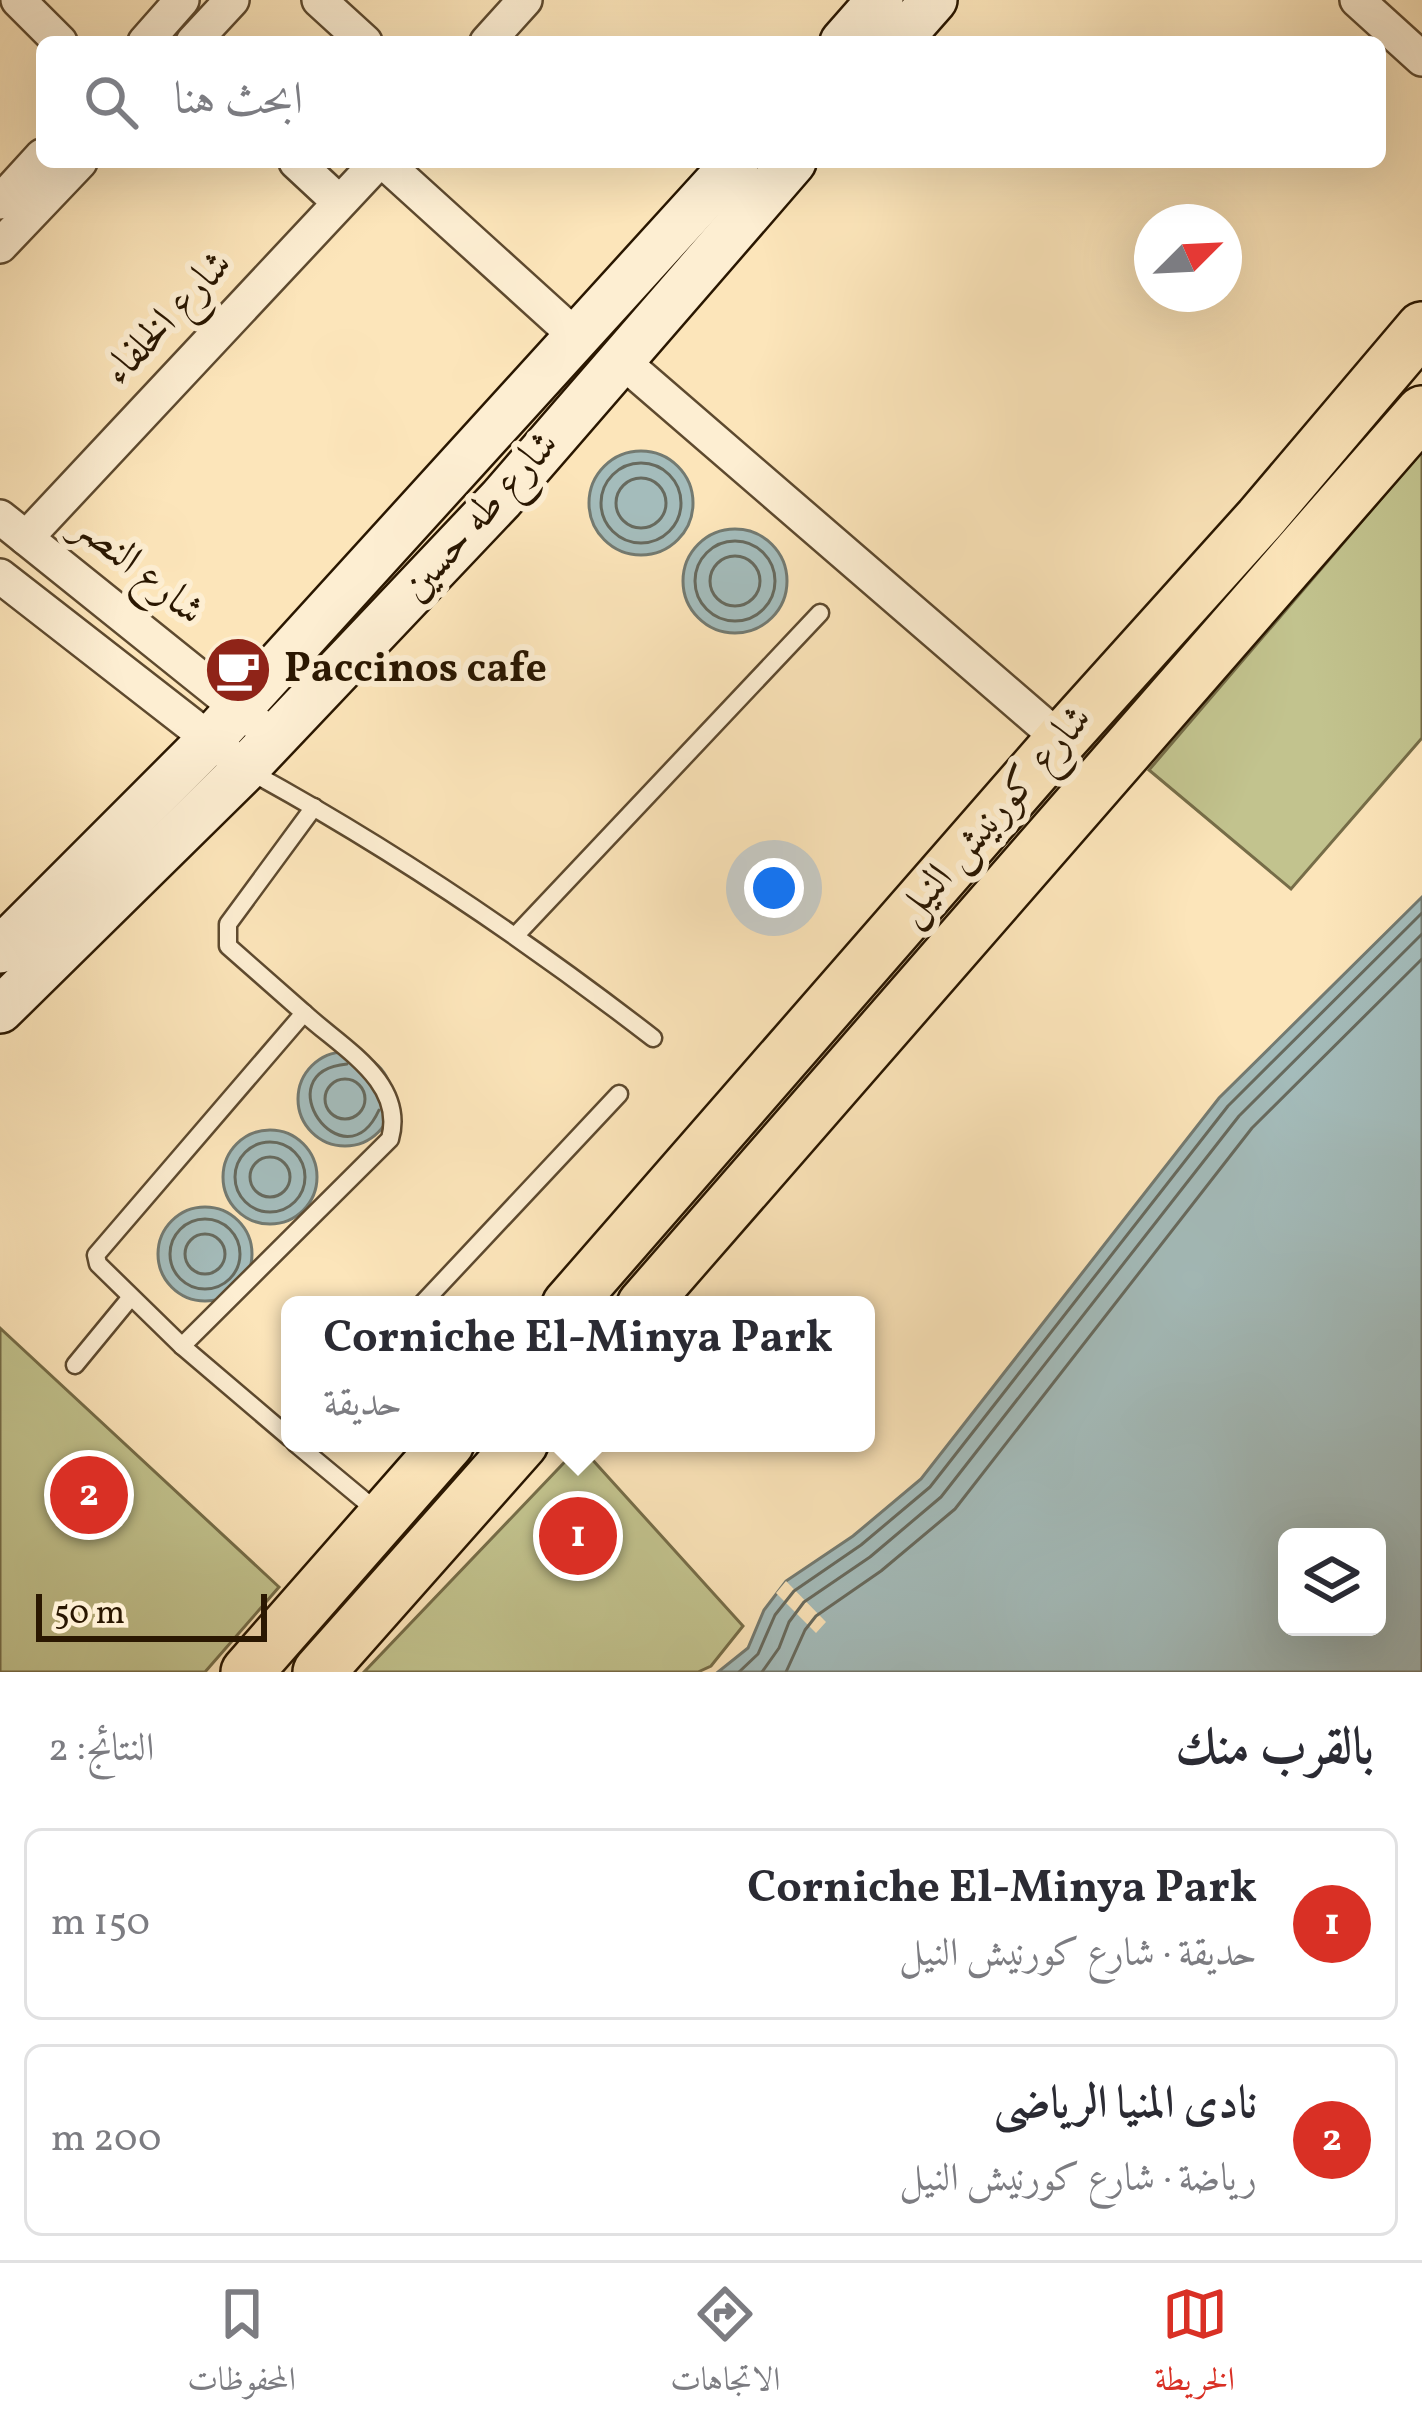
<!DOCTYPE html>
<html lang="ar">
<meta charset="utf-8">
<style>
body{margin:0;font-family:Vollkorn,Amiri,serif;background:#f7f7f7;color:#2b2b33;direction:rtl}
.controls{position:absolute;right:36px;bottom:36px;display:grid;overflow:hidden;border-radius:18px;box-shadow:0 12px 48px #0002}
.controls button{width:108px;height:108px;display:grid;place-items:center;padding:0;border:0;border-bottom:3px solid #e1e1e2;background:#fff;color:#2b2b33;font:60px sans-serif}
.compass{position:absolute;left:1134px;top:204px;width:108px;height:108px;border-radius:50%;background:#fff;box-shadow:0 12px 48px #0002;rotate:66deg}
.scale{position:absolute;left:36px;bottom:30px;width:231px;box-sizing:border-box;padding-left:12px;border:6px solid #2a1701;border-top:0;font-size:33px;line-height:42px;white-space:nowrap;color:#2a1701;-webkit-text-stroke:9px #fdeed2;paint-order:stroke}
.you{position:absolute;left:774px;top:888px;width:42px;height:42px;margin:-30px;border:9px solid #fff;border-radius:50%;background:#1a73e8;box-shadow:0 0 0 18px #1a73e833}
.badge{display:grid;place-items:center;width:78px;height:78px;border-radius:50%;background:#d93025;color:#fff;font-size:39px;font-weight:700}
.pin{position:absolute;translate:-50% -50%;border:6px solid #fff;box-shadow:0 3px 12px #0006}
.popup{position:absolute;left:281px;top:1296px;width:594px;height:156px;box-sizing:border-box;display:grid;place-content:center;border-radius:18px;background:#fff;filter:drop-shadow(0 3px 9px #0005);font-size:39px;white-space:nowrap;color:#7c7c81}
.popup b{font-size:45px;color:#2b2b33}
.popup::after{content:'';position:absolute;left:50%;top:100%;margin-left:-24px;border:24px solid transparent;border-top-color:#fff}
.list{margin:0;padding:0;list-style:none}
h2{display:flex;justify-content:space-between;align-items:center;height:156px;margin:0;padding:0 48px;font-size:51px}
h2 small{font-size:39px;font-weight:400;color:#7c7c81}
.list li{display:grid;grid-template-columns:78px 1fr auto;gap:36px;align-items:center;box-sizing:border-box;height:192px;margin:0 24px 24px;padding:0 24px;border:3px solid #e1e1e2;border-radius:18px}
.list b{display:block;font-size:45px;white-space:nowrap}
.list p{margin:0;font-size:39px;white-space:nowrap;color:#7c7c81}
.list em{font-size:39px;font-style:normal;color:#7c7c81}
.icon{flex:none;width:66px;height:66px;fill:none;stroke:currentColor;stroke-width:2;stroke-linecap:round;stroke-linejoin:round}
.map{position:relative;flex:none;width:1422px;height:1672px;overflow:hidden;direction:ltr}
.search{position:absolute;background:#fff;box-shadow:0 12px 48px #0002;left:36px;right:36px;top:36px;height:132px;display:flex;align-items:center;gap:30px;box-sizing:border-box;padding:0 42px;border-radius:18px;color:#7c7c81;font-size:45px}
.sheet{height:588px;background:#fff}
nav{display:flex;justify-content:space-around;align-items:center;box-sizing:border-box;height:168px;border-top:3px solid #e1e1e2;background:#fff;font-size:33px;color:#7c7c81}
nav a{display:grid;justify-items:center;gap:6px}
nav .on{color:#d93025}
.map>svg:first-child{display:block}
.green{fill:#c2c38e;stroke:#766d48;stroke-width:3}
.water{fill:#a4bcbb;stroke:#737a71;stroke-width:3;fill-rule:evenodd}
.pier{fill:#fce5ba}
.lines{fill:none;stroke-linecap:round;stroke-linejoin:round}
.shore{stroke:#676a5e;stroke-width:3}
.service-casing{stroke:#5e4a2f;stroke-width:21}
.minor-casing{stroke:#5e4a2f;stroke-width:38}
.secondary-casing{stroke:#2a1701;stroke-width:50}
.primary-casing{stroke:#2a1701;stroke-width:56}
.service{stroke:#fdeed2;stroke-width:16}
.minor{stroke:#fdeed2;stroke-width:33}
.secondary{stroke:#fdeed2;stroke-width:45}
.primary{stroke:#fce5ba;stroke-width:51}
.labels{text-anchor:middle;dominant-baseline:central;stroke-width:12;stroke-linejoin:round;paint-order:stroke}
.street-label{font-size:42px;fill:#2a1701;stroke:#fdeed2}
.poi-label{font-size:42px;font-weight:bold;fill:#2a1701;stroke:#fdeed2;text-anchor:start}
</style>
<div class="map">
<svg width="1422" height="1672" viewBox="0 0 1422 1672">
<rect width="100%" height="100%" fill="#fce5ba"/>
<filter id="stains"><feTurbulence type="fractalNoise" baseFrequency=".00167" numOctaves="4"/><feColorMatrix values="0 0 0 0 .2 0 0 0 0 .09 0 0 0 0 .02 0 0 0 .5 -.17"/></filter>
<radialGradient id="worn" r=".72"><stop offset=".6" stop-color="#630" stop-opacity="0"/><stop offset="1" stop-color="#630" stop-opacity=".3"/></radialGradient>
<g class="green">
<path d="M1422,451V738L1291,889L1149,770Z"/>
<path d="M0,1328L279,1587L205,1672H0Z"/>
<path d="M580,1446L743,1626L711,1666L698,1672H364Z"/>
</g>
<g class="water">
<circle cx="641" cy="503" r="52"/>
<circle cx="735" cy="581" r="52"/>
<path d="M1422,897V1672H718L748,1648L764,1610L786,1581L853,1536L921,1479L1219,1098ZM1287,1537H1377V1627H1287Z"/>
<circle cx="345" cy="1099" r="47"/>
<circle cx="270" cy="1177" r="47"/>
<circle cx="205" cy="1254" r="47"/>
</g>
<path class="pier" d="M786,1581L826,1622L816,1633L776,1593Z"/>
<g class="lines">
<g class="shore">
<circle cx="641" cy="503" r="40"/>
<circle cx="641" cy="503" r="25"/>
<circle cx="735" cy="581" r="40"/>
<circle cx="735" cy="581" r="25"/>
<path d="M347,1064C263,1072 344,1187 379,1110"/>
<circle cx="345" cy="1099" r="20"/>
<circle cx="270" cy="1177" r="35"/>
<circle cx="270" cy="1177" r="20"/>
<circle cx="205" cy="1254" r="35"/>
<circle cx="205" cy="1254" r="20"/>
<path d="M739,1672L758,1654L775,1615L794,1591L861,1545L930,1487L1228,1106L1422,913"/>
<path d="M762,1672L779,1648L789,1622L804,1602L870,1557L941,1497L1239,1116L1422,934"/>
<path d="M786,1672L805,1630L816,1616L881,1571L955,1509L1252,1128L1422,959"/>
</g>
<defs>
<g id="service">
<path d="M249,771C390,848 525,939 653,1038"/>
<path d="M517,934L820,613"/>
<path d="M421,1305L619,1094"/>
<path d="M182,1346L390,1139C406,1082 342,1048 304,1013"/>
<path d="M75,1365L131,1297"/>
<path d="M290,1438L182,1346L98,1264L96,1255L304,1013L228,946V924L314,807"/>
<path d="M295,1443L378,1512"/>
</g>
<g id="minor">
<path d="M18,0L60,42"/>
<path d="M319,0L365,42"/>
<path d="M1357,0L1422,59"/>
<path d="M145,42L182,0"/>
<path d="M193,42L232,0"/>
<path d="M487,42L525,0"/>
<path d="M296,162L339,202"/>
<path d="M384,162L578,338"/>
<path d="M0,202L42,156"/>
<path d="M0,246L80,162"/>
<path d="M621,360L1061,740"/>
<path d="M0,517L275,738"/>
<path d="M26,538L378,162"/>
<path d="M0,576L226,752"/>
</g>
<g id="secondary">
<path d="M843,42L880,0"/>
<path d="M897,42L934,0"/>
<path d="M0,950L211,739L736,162"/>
<path d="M0,1010L245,769L501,499L793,162"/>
</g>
<g id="primary">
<path d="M568,1305L1061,740L1260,519L1422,328"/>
<path d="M643,1305L1422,412"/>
<path d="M247,1672L448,1443"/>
<path d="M319,1672L522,1443"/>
</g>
</defs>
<use href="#service" class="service-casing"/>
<use href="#minor" class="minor-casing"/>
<use href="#secondary" class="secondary-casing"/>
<use href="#primary" class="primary-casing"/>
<use href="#service" class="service"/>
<use href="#minor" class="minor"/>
<use href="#secondary" class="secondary"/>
<use href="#primary" class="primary"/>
</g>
<defs>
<symbol id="cafe-disc" viewBox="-11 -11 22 22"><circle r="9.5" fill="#8f2418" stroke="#fdeed2"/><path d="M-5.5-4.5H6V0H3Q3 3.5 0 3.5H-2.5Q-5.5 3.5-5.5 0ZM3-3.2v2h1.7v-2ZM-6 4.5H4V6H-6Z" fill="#fff"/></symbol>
</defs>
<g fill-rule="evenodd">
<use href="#cafe-disc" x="200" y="632" width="76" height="76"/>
</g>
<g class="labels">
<g class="street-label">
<text transform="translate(169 319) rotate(-47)">شارع الخلفاء</text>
<text transform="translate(481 517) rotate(-48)">شارع طه حسين</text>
<text transform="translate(138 570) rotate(39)">شارع النصر</text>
<text transform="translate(995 816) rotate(-49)">شارع كورنيش النيل</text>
</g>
<g class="poi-label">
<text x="284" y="670">Paccinos cafe</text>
</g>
</g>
<rect width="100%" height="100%" filter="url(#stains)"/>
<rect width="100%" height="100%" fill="url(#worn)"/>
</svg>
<div class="controls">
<button><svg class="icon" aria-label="layers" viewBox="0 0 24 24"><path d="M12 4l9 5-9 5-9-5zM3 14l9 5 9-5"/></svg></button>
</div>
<svg class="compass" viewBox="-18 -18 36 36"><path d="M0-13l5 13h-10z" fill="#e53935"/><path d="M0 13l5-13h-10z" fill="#7c7c81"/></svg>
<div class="scale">50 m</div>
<div class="you"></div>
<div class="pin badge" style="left:578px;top:1536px">1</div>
<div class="popup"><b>Corniche El-Minya Park</b>حديقة</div>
<div class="pin badge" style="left:89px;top:1495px">2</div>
<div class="search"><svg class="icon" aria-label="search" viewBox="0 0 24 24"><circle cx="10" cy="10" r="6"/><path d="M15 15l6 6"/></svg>ابحث هنا</div>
</div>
<section class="sheet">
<h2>بالقرب منك<small>النتائج: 2</small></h2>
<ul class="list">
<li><span class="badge">1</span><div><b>Corniche El-Minya Park</b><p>حديقة · شارع كورنيش النيل</p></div><em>150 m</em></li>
<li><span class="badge">2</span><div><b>نادى المنيا الرياضى</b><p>رياضة · شارع كورنيش النيل</p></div><em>200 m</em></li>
</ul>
</section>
<nav>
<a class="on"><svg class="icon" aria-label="map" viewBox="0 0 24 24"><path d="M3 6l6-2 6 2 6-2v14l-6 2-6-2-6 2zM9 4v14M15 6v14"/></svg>الخريطة</a>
<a><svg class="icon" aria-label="directions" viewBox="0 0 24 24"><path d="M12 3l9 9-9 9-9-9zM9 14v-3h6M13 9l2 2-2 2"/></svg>الاتجاهات</a>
<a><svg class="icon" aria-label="saved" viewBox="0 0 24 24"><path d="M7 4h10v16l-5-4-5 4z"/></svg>المحفوظات</a>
</nav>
